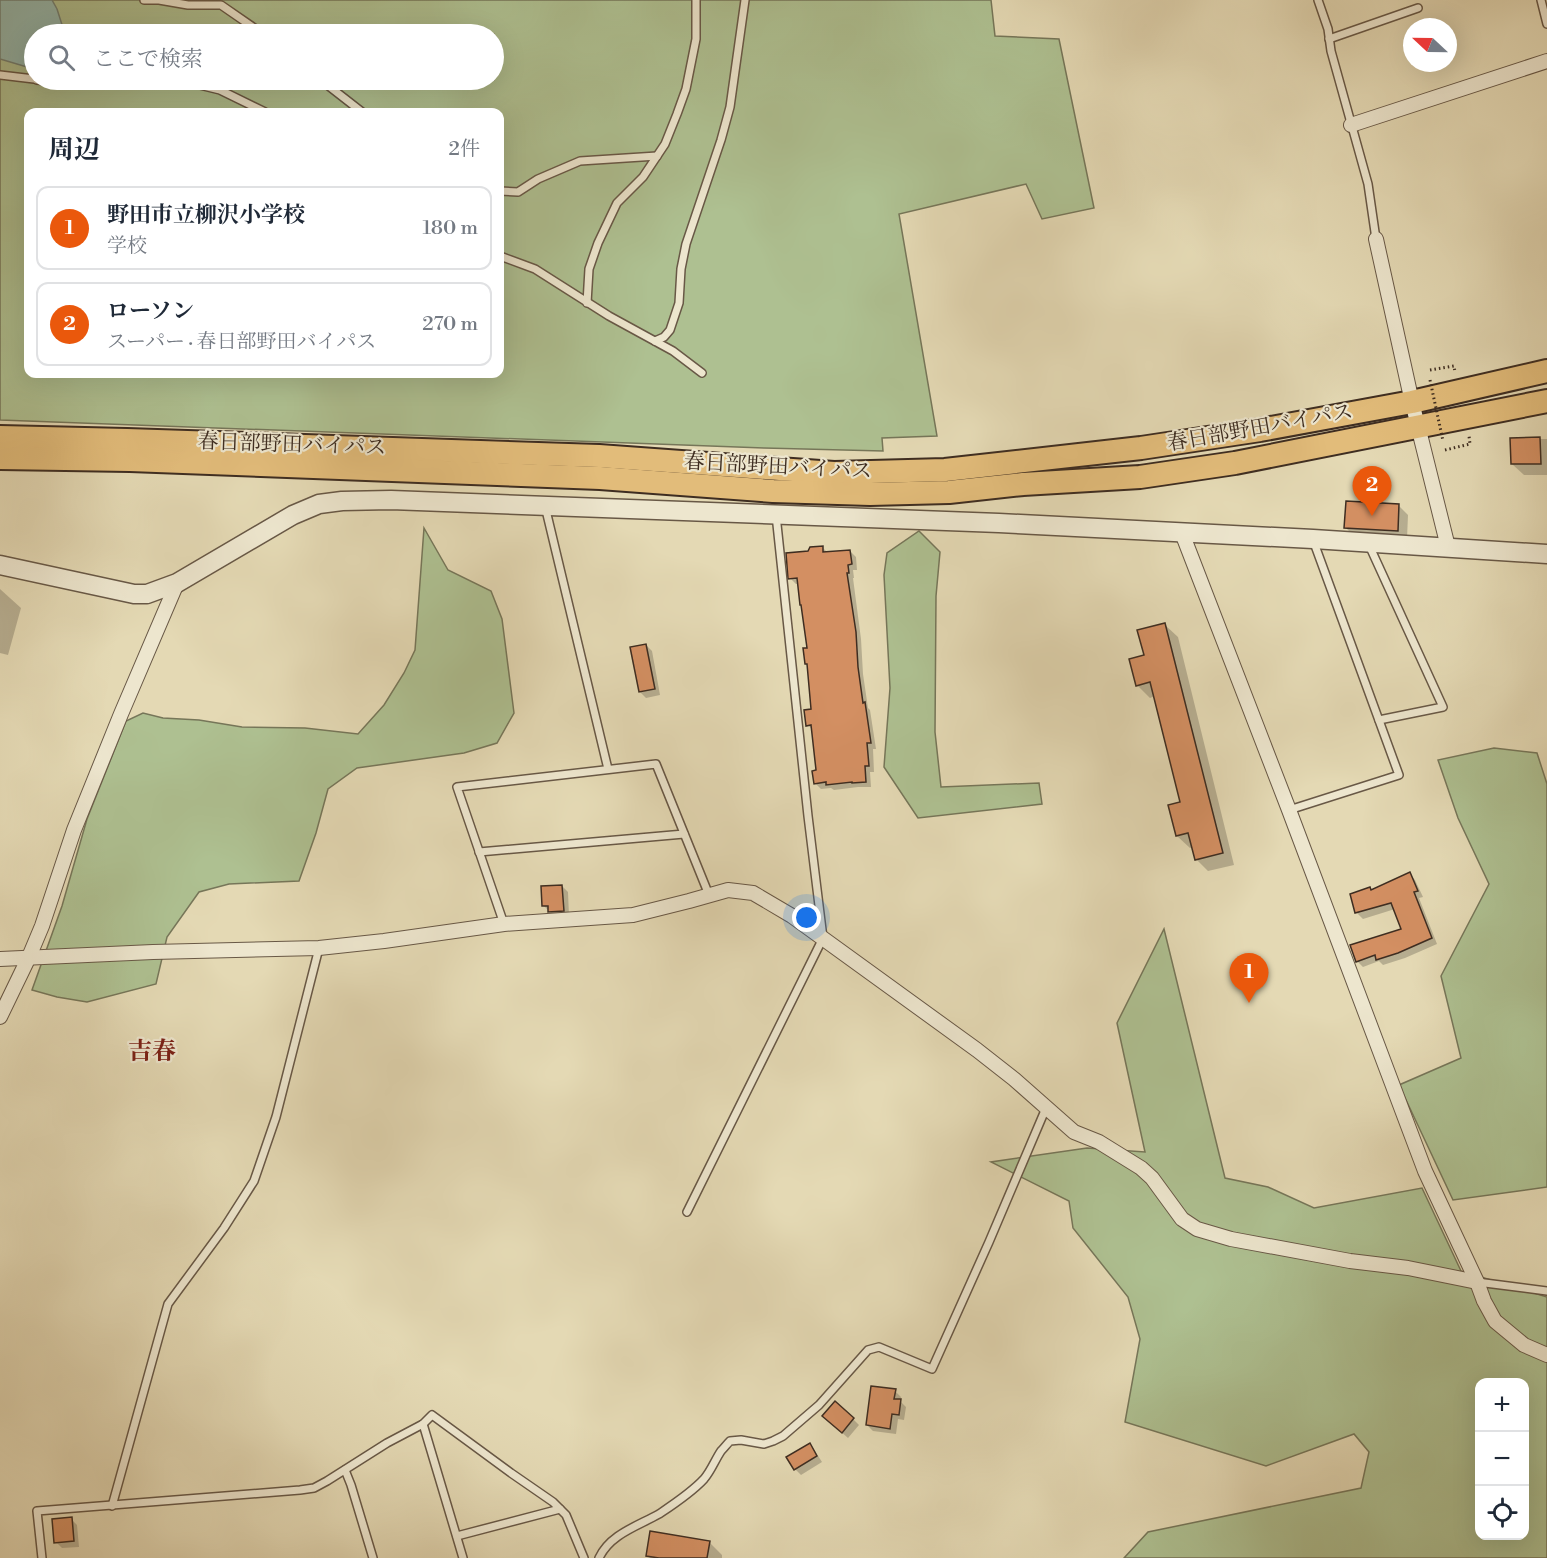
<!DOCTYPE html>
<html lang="ja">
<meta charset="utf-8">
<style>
body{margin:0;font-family:"Libre Bodoni","Noto Serif JP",serif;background:#f2f2f3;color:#1f2937}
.controls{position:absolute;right:18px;bottom:18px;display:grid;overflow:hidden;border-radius:12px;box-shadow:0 6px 24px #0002}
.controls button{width:54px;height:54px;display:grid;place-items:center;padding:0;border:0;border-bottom:2px solid #e0e1e3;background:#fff;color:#1f2937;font:30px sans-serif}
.compass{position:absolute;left:1403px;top:18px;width:54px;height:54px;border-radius:50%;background:#fff;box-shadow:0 6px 24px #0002;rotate:292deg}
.you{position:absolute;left:807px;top:918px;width:21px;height:21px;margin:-15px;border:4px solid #fff;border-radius:50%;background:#1a73e8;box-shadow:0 0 0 9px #1a73e833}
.badge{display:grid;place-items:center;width:39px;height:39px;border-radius:50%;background:#ea580c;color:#fff;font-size:20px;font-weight:700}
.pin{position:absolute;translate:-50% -50px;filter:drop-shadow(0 2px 3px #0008)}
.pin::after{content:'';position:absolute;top:32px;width:21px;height:18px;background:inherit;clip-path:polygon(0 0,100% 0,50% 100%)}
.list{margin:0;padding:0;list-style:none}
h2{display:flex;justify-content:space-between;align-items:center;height:78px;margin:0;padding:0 24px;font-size:26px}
h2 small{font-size:20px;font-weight:400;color:#747a83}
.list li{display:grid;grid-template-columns:39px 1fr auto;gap:18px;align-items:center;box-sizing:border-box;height:84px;margin:0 12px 12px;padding:0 12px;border:2px solid #e0e1e3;border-radius:12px}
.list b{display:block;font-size:22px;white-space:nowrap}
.list p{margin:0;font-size:20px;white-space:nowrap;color:#747a83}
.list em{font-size:20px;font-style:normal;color:#747a83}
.icon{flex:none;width:33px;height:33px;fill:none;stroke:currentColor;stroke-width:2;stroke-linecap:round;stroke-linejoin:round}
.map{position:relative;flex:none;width:1547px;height:1558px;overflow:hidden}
.search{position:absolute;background:#fff;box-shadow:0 6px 24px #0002;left:24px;top:24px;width:480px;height:66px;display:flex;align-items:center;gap:15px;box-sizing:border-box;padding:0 21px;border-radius:33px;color:#747a83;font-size:22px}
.panel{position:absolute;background:#fff;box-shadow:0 6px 24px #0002;left:24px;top:108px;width:480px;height:270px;border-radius:12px}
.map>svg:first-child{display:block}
.green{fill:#aec091;stroke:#767659;stroke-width:1.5;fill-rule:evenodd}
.water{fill:#95bab0;stroke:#728277;stroke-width:1.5}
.shadow{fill:#0003}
.building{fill:#d38f62;stroke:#3e2d21;stroke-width:1.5}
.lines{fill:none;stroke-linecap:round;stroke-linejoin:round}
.service-casing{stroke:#685846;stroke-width:10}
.minor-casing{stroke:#685846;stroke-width:16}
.tertiary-casing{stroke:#685846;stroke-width:21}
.trunk-casing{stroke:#3e2d21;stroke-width:26}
.path{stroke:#3e2d21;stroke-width:3;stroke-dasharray:1.5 3;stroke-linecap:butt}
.service{stroke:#ede6ce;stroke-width:7}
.minor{stroke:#ede6ce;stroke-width:14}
.tertiary{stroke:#ede6ce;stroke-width:18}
.trunk{stroke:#e2bc7a;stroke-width:22}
.path-bridge{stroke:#3e2d21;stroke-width:3;stroke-dasharray:1.5 3;stroke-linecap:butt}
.labels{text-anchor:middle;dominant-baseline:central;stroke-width:4.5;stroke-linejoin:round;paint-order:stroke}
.street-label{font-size:21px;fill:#3e2d21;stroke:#ede6ce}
.quarter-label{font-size:24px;font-weight:bold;fill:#7a1f14;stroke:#ede6ce}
</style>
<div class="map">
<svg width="1547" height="1558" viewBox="0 0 1547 1558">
<rect width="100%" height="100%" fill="#e4d9b4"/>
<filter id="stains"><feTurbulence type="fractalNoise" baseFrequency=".00333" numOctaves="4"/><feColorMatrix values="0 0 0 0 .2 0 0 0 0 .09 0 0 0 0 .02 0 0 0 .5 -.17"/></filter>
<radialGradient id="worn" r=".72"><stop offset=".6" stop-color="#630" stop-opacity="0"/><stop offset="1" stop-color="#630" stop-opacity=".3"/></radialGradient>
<g class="green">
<path d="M0,0H991L995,36L1059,39L1094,208L1042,219L1026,184L899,214L937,436L882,438L883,451L764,448L0,420ZM34,34H494V80H34ZM28,112H500V374H28Z"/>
<path d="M424,528L448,570L491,591L502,619L514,713L497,743L464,753L357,768L328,789L316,833L299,881L229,884L199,892L167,937L156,984L87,1002L57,997L32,990L62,906L87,819L126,721L143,713L163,718L199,720L242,727L305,728L358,734L384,705L404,673L415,650Z"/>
<path d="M919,531L940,552L936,596L935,732L941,787L1039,783L1042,804L918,818L884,767L890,688L884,575L887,553Z"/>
<path d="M1494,748L1537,753L1547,784V1187L1453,1200L1399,1085L1461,1058L1441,976L1489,884L1458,818L1438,760Z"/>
<path d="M1164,929L1225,1178L1268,1187L1314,1208L1422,1188L1461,1271L1547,1297V1558H1124L1148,1532L1361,1488L1369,1452L1354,1434L1266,1466L1125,1422L1140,1339L1128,1297L1073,1228L1069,1201L991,1162L1087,1148L1145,1152L1117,1023ZM1480,1382H1524V1536H1480Z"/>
</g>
<path class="water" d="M0,0H52L57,9L65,34H34V67H27L0,59Z"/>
<g class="shadow">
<path d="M1512,439H1547V475H1524L1512,464Z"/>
<path d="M1398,505L1408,515L1407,539L1355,537L1346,528Z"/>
<path d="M822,547L828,553L850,551L856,557L857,570H853L854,578H853L861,639L863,674L868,708L870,710L876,749H873L874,772H870L871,787H858L834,790L831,788L821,789L815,783L818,771L814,731L808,725L813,710L809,666L806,663L809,649L800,584H796L790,578L809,552Z"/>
<path d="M0,589L21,608L8,655L0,653Z"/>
<path d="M1165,625L1178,637L1234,865L1208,871L1196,859L1193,847L1190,848L1177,836L1182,803L1155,696L1150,698L1137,685L1145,656Z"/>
<path d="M646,645L652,651L660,695L646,698L640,692Z"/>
<path d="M1410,874L1415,880L1423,897L1419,898L1437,944L1405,958L1383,965L1379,961L1363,967L1357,961L1403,929L1395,909L1363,919L1357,913L1352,895L1372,891Z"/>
<path d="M562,886L568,892L569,916L555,917L543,905Z"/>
<path d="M895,1391L901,1397L900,1401L906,1407L904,1420L898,1419L896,1434L873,1431L867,1425Z"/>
<path d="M853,1419L859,1425L848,1438L830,1422Z"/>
<path d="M810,1445L815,1451L822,1462L801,1475L795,1469Z"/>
<path d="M71,1519L77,1525L79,1547L62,1548L56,1542Z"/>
<path d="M710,1543L722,1555V1558H650L647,1555Z"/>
</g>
<g class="building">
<path d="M1540,437L1541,464H1511L1510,438Z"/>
<path d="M1346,501L1399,504L1398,531L1344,528Z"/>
<path d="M823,546V552L850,550L852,564L848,565L849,573H847L856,632L858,667L863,703L865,702L871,743H867L869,766H865L866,782L852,783V782L826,785V782L814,784L812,771L816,770L811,725L806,726L804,710L811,709L807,664H805L803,648H807L801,605H800L797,578L788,579L786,553L808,551L810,547Z"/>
<path d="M1165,623L1223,853L1195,860L1188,833L1176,836L1168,805L1180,802L1150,682L1136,686L1129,659L1144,655L1137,630Z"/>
<path d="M646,644L655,689L639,692L630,647Z"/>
<path d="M1410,872L1418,891L1414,892L1432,938L1398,953L1376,960L1375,955L1356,962L1350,945L1401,929L1391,903L1355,913L1350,894L1370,887L1371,890Z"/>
<path d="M562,885L564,911L548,912V906H542L541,886Z"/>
<path d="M871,1386L896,1389L894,1399H901L899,1415L892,1414L890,1429L866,1425Z"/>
<path d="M835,1401L854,1418L842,1433L822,1416Z"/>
<path d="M810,1443L817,1456L794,1470L786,1457Z"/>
<path d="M72,1517L74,1541L54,1543L52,1519Z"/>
<path d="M650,1531L710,1541L707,1558H659L646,1556Z"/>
</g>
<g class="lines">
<defs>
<g id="service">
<path d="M144,0H159L188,5H221L263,34"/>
<path d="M1318,0L1328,29L1331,51L1368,184L1376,239"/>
<path d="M1541,0L1547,24"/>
<path d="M1329,39L1418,8"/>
<path d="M0,75L34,79"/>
<path d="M37,80L57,82L72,80"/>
<path d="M179,80L220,90L265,112"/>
<path d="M321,80L362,112"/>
<path d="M500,191L518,192L538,179L580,161L657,156"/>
<path d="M500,256L535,269L609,316L673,351L702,373"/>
<path d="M587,303L589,269L598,243L617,203L643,177L665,144L677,114L686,89L696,39V0"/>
<path d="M655,341L664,337L670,330L679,303L681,269L686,244L721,140L730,107L745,0"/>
<path d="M545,506L608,769"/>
<path d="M1369,545L1443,707L1379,720"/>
<path d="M1289,810L1399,775L1313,540"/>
<path d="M479,852L684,834"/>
<path d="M504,924L457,787L656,764L709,895"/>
<path d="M687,1212L823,938L808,816L776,515"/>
<path d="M1477,1282L1547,1291"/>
<path d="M423,1424L463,1558"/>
<path d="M345,1470L351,1485L373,1558"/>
<path d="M112,1506L168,1304L224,1228L254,1181L276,1117L319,948"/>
<path d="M457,1536L560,1509"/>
<path d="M42,1558L37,1511L300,1490L314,1488L327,1481L387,1443L423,1424L432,1415L511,1473L553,1502L566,1515L584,1558"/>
<path d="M599,1558C610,1534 638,1526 659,1514C674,1504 691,1493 704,1479C711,1471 715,1460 721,1451C724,1448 727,1444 730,1441L741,1440L764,1444L773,1441L783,1436L819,1405L868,1350L879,1347L932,1369L989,1242L1046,1108"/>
</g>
<g id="minor">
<path d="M1351,125L1547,61"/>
<path d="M1376,239L1412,402L1448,547"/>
<path d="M1182,533L1289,810L1425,1171L1477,1282L1484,1301L1495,1321L1524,1345L1547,1355"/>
<path d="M0,959L153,952L319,948L384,941L504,924L633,915L689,901L728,890L753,893L792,916L977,1050L1014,1079L1074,1132L1099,1142L1141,1168L1152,1178L1182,1219L1197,1229L1231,1239L1350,1261L1408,1268L1477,1282"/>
<path d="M0,1017L29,957L42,926L74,830L121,714L177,583"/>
</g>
<path id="tertiary" d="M0,565L134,594H147L177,583L293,515L319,504L342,501L391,500L999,523L1313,539L1547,554"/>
<g id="trunk">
<path d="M0,437L127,440L599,456L834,473L945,470L1141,448L1260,430L1412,402L1547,371"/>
<path d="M0,458L130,460L600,478L773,491L870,494L949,492L1023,484L1140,477L1235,463L1547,401"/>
</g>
</defs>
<use href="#service" class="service-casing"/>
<use href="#minor" class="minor-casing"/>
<use href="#tertiary" class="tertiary-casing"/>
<use href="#trunk" class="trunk-casing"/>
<g class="path">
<path d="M1430,370L1454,366L1455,372"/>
<path d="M1445,450L1470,444L1469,436"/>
</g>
<use href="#service" class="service"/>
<use href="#minor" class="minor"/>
<use href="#tertiary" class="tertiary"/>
<use href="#trunk" class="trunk"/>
<path class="path-bridge" d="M1430,380L1443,441"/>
</g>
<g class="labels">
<g class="street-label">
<text transform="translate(1260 428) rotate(-10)">春日部野田バイパス</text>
<text transform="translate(292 445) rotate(2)">春日部野田バイパス</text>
<text transform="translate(778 467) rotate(3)">春日部野田バイパス</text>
</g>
<g class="quarter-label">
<text x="152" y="1052">吉春</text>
</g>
</g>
<rect width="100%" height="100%" filter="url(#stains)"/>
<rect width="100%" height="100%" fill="url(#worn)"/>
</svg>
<div class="controls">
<button>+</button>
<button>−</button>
<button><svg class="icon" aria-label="locate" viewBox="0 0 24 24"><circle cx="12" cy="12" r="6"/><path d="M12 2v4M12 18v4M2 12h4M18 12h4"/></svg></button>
</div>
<svg class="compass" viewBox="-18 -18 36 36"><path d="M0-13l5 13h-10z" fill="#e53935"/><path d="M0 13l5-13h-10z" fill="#747a83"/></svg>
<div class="you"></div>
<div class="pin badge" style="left:1249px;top:1003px">1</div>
<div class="pin badge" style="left:1372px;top:516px">2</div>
<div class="search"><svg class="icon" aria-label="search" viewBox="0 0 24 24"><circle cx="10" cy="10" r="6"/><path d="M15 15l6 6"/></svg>ここで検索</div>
<section class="panel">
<h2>周辺<small>2件</small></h2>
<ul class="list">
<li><span class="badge">1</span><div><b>野田市立柳沢小学校</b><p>学校</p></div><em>180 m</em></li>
<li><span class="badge">2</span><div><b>ローソン</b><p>スーパー · 春日部野田バイパス</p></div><em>270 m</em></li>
</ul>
</section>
</div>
